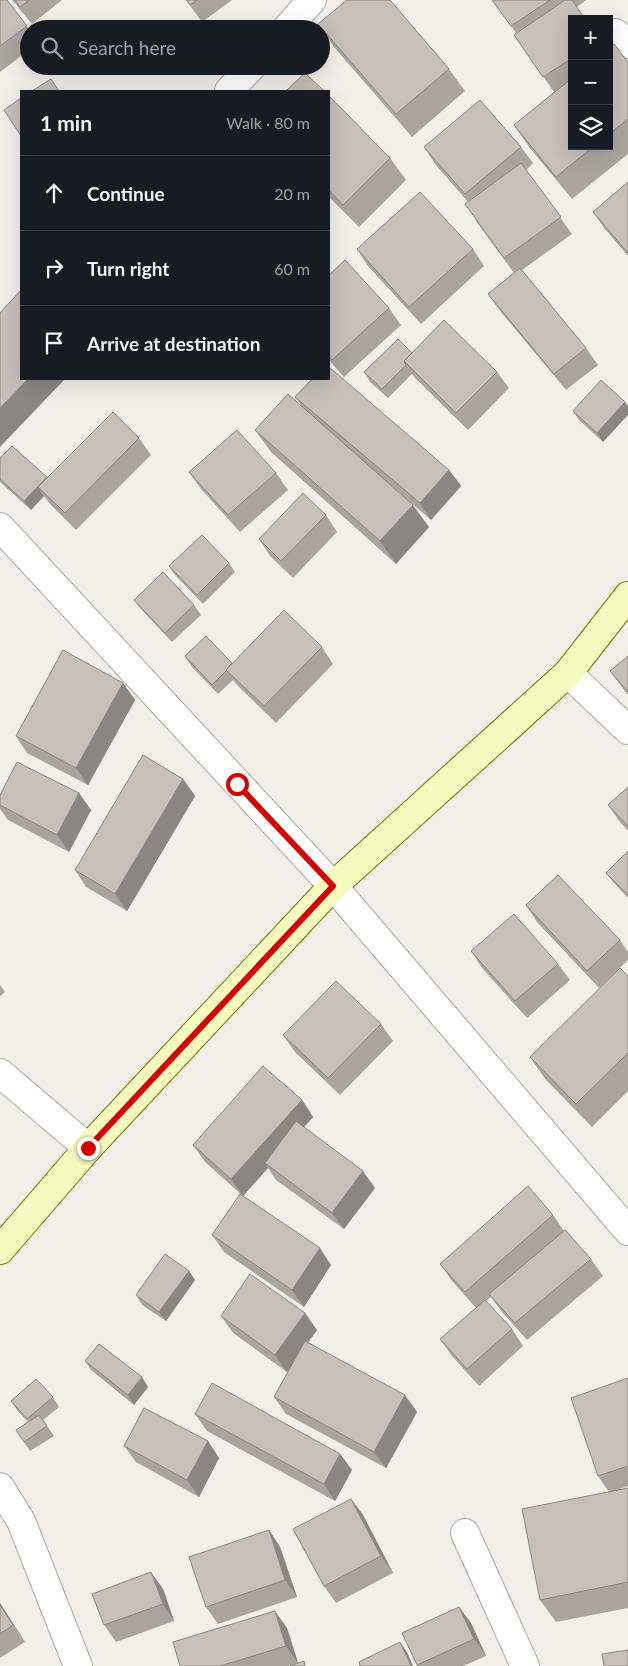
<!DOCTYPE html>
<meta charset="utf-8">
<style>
body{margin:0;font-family:Lato,sans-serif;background:#242831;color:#f1f3f6}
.controls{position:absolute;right:15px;top:15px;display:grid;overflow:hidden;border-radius:0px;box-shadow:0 5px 20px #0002}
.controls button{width:45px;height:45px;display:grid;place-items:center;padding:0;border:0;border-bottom:1px solid #363941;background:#171b24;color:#f1f3f6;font:25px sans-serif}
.stop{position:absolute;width:15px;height:15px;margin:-11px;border:4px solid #d40000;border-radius:50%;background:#fff}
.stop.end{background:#d40000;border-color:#fff;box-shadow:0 1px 5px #0008}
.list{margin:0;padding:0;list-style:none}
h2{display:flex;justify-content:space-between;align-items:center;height:65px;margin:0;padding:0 20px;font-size:21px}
h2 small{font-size:16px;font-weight:400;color:#9ea1a6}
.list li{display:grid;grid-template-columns:32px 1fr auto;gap:15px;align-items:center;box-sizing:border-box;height:75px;padding:0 20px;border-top:1px solid #363941}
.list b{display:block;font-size:19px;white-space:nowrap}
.list em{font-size:16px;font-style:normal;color:#9ea1a6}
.icon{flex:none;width:28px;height:28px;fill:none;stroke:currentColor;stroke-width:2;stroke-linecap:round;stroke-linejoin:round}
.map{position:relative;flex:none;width:628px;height:1666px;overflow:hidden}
.search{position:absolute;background:#171b24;box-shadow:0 5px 20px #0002;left:20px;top:20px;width:310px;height:55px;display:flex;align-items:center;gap:12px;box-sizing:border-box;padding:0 18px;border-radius:28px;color:#9ea1a6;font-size:19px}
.panel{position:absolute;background:#171b24;box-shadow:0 5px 20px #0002;left:20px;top:90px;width:310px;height:290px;border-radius:0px}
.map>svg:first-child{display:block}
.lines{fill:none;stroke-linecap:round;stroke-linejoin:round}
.street-casing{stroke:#a9a9a9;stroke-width:30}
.secondary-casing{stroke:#707d05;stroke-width:30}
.street{stroke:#fff;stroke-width:28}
.secondary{stroke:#f7fabf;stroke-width:28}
.wall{fill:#aba49e}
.shaded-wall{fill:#8b8681}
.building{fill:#c7bfb8;stroke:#8b8681}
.route{stroke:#d40000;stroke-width:6}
</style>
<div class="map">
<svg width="628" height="1666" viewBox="0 0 628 1666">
<rect width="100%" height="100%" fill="#f2efe9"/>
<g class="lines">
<defs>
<g id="street">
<path d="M286,29L312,0"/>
<path d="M615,33L628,44"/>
<path d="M229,91L252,66"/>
<path d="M0,527L333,886L628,1231"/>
<path d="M568,673L628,730"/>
<path d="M0,1073L88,1148"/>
<path d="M0,1487L21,1521L78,1666"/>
<path d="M465,1533L525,1666"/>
</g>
<path id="secondary" d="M0,1250L88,1148L333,886L568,673L628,596"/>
</defs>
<use href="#street" class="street-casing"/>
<use href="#secondary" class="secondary-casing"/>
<use href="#street" class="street"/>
<use href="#secondary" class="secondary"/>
</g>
<g class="wall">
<path d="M0,0H7L29,29V50L0,72Z"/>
<path d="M12,0H62L32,24Z"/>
<path d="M186,0H232L202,22Z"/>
<path d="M492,0H586L577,7L572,19V146H609V48L628,62V154L572,199L529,147L514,125L554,92L514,35L516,33Z"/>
<path d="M318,24L449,69L465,91L412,137L334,47Z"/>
<path d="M329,96L390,158L406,180L359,227L329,197Z"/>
<path d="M424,147H521L533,163L526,170L572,234L522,270L586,348L598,365L566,390L500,311L488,294L514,273L476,221L468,202L435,164Z"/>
<path d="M628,182V256L605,229L593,212Z"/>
<path d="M357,249H473L484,266L421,324L368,266Z"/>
<path d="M329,275L389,308L401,325L344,377L329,360Z"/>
<path d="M412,353L497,372L509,388L468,430L415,378L412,374L388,398L370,382L364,372Z"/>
<path d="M295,397L449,470L461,486L431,520L395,489L429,527L396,564L271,452L255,430L301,405Z"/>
<path d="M625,402L603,442L579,420L573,411Z"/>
<path d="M139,438L151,455L76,530L50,504L44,496L31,510L0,482V458L47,478Z"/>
<path d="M189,472L276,473L288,490L240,532L201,489Z"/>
<path d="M326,515L337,532L293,578L270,556L259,539Z"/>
<path d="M229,563L235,572L203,604L175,575L169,566Z"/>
<path d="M134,600L194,605L201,615L172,642L141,609Z"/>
<path d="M322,647L333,664L276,723L238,686L233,680L218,694L191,666L185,656L232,663Z"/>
<path d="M628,656V695L610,671Z"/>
<path d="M123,683L135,700L88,785L27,753L16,736Z"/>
<path d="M183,779L195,796L127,911L86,887L75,870Z"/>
<path d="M628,787V831L620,822L608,805Z"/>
<path d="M79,793L91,810L69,852L8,820L0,809V805Z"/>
<path d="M628,851V898L613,882L606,873Z"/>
<path d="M526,905L620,940L628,952V960L599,988L537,922Z"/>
<path d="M471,951L558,964L570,980L527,1018L482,968Z"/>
<path d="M628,976V1091L592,1127L546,1080L530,1057Z"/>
<path d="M0,985L5,992L0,996Z"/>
<path d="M381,1024L393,1041L340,1095L295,1052L283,1035Z"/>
<path d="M302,1100L313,1117L304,1127L375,1188L344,1229L276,1180L268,1168L243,1196L205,1162L193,1145Z"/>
<path d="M553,1215L564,1231L591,1259L603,1276L527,1340L501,1311L491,1297L486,1301L512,1329L523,1346L479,1386L452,1356L440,1339L476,1308L452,1281L440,1264Z"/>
<path d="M212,1235L331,1265L304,1307L224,1252Z"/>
<path d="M189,1271L195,1280L166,1321L142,1305L136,1295Z"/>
<path d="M221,1316L317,1330L308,1342L417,1412L386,1468L286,1414L274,1397L290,1367L287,1372L233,1333Z"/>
<path d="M85,1361L148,1387L134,1405L91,1370Z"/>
<path d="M628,1378V1486L617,1490L628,1488V1608L556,1622L540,1600L609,1492L598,1476Z"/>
<path d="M53,1397L59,1407L43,1420L54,1436L30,1451L24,1442L28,1422L17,1410L11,1401Z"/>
<path d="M195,1414L340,1454L352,1470L335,1501L207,1431Z"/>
<path d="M208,1441L219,1458L199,1497L136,1462L124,1446Z"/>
<path d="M351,1499L363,1515L393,1573L336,1603L324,1586Z"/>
<path d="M269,1530L280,1547L297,1597L218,1624L206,1607Z"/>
<path d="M163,1589L174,1621L116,1642L104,1625Z"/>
<path d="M0,1603L25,1642L0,1658Z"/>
<path d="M459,1607L471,1623L486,1656L463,1666H418L402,1633Z"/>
<path d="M287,1628L298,1663L288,1666H180Z"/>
</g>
<g class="shaded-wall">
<path d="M28,379H65L0,447V408Z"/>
<path d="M625,402L628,406V415L603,442L597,433Z"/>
<path d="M449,470L461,486L431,520L420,503Z"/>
<path d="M47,477L38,487L44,496L31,510L24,501Z"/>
<path d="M413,505L429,527L396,564L380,541Z"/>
<path d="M123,683L135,700L88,785L76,768Z"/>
<path d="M183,779L195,796L127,911L115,894Z"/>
<path d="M79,793L91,810L69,852L57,835Z"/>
<path d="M302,1100L313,1117L269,1166L265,1163L268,1168L243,1196L231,1179Z"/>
<path d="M363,1171L375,1188L344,1229L332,1213Z"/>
<path d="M320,1248L331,1265L304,1307L292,1290Z"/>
<path d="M189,1271L195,1280L166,1321L159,1312Z"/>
<path d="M305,1313L317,1330L287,1372L275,1355Z"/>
<path d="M142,1377L148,1387L134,1405L128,1395Z"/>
<path d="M405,1395L417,1412L386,1468L374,1452Z"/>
<path d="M208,1441L219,1458L199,1497L187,1480Z"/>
<path d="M340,1454L352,1470L335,1501L324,1484Z"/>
<path d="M351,1499L363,1515L393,1573L381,1556Z"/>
<path d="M269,1530L280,1547L297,1597L285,1580Z"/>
<path d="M151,1572L163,1589L174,1621L163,1604Z"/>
<path d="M0,1603L25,1642L0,1605Z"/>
<path d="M459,1607L471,1623L486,1656L474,1639Z"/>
<path d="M275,1611L287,1628L298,1663L286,1646Z"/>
<path d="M400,1642L407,1652L413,1666H411Z"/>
</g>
<g class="building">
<path d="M0,0H7L27,26L0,46Z"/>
<path d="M15,0H29L20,7Z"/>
<path d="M187,0H197L190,5Z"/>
<path d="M347,0H390L449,69L396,114L318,24Z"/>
<path d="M492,0H550L511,26Z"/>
<path d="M565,0H572L585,19H572V58L543,77L514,35Z"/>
<path d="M614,44L628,62V119L609,134V48Z"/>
<path d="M305,73L324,91H286Z"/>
<path d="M572,78V146H594L556,177L514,125Z"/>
<path d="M51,79L59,91H32Z"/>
<path d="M329,96L390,158L343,205L329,190Z"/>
<path d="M21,98V136L4,110Z"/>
<path d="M480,100L521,147L465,194L424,147Z"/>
<path d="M521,163L561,217L504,258L465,204Z"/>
<path d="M628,182V253L593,212Z"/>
<path d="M420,192L473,249L409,307L357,249Z"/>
<path d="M345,260L389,308L332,360L329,356V275Z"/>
<path d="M520,268L586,348L554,374L488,294Z"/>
<path d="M21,290V379H28L0,408V313Z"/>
<path d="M444,320L497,372L456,413L404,361Z"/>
<path d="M398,339L412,353L404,361L406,365L382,389L364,372Z"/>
<path d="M329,367L449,470L420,503L295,397L312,379H329Z"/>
<path d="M601,380L625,402L597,433L573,411Z"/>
<path d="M288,394L413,505L380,541L255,430Z"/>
<path d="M113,412L139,438L65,513L38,487Z"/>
<path d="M237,430L276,473L228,515L189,472Z"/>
<path d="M12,446L47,477L24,501L0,479V458Z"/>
<path d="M303,493L326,515L281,561L259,539Z"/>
<path d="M202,535L229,563L197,595L169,566Z"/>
<path d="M163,572L194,605L165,633L134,600Z"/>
<path d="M284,610L322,647L264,706L226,670Z"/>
<path d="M206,636L232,663L226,670H227L212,685L185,656Z"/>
<path d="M63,650L123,683L76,768L16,736Z"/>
<path d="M628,656V692L610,671Z"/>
<path d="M143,755L183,779L115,894L75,870Z"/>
<path d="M17,762L79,793L57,835L0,805V795Z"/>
<path d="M628,787V826L608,805Z"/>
<path d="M628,851V895L606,873Z"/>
<path d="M558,875L620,940L587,971L526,905Z"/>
<path d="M514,914L558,964L515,1001L471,951Z"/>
<path d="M620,968L628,976V1053L576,1104L530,1057Z"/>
<path d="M336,981L381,1024L328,1078L283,1035Z"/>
<path d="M263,1066L302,1100L231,1179L193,1145Z"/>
<path d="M296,1121L363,1171L332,1213L265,1163Z"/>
<path d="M528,1186L553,1215L465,1292L440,1264Z"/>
<path d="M240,1194L320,1248L292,1290L212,1235Z"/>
<path d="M565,1230L591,1259L515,1323L489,1294Z"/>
<path d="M165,1254L189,1271L159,1312L136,1295Z"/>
<path d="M250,1274L305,1313L275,1355L221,1316Z"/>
<path d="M485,1300L512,1329L467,1369L440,1339Z"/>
<path d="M305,1341L405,1395L374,1452L274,1397Z"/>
<path d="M99,1344L142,1377L128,1395L85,1361Z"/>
<path d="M628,1378V1466L598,1476L571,1398Z"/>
<path d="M36,1379L53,1397L27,1419L11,1401Z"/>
<path d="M212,1383L340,1454L324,1484L195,1414Z"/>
<path d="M144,1408L208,1441L187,1480L124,1446Z"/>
<path d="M39,1415L47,1426L24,1442L16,1430Z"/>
<path d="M628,1488V1582L540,1600L522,1509Z"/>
<path d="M351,1499L381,1556L324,1586L293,1529Z"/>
<path d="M269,1530L285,1580L206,1607L189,1557Z"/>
<path d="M151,1572L163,1604L104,1625L92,1594Z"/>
<path d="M0,1605L13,1625L0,1634Z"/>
<path d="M459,1607L474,1639L417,1665L402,1633Z"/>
<path d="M275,1611L286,1646L220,1666H180L173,1642Z"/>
<path d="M400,1642L411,1666H360L359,1662Z"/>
<path d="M628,1650V1666H604L602,1654Z"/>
<path d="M304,1661L305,1666H290Z"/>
</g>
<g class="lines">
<path class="route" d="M88,1148L333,886L237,784"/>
</g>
</svg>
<div class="controls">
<button>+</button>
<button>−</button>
<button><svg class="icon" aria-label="layers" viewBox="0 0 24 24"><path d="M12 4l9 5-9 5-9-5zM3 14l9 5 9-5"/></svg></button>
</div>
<div class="stop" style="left:237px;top:784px"></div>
<div class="stop end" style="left:88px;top:1148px"></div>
<div class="search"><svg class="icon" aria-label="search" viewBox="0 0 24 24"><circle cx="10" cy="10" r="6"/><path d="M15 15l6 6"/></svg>Search here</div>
<section class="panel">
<h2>1 min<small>Walk · 80 m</small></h2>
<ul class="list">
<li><svg class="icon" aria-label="ahead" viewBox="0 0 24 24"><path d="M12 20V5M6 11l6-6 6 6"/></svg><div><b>Continue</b></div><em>20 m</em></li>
<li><svg class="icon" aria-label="right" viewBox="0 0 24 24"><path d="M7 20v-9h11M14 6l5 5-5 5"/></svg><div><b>Turn right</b></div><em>60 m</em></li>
<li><svg class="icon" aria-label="arrive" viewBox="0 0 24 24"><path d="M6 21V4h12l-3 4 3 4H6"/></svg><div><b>Arrive at destination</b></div></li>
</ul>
</section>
</div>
